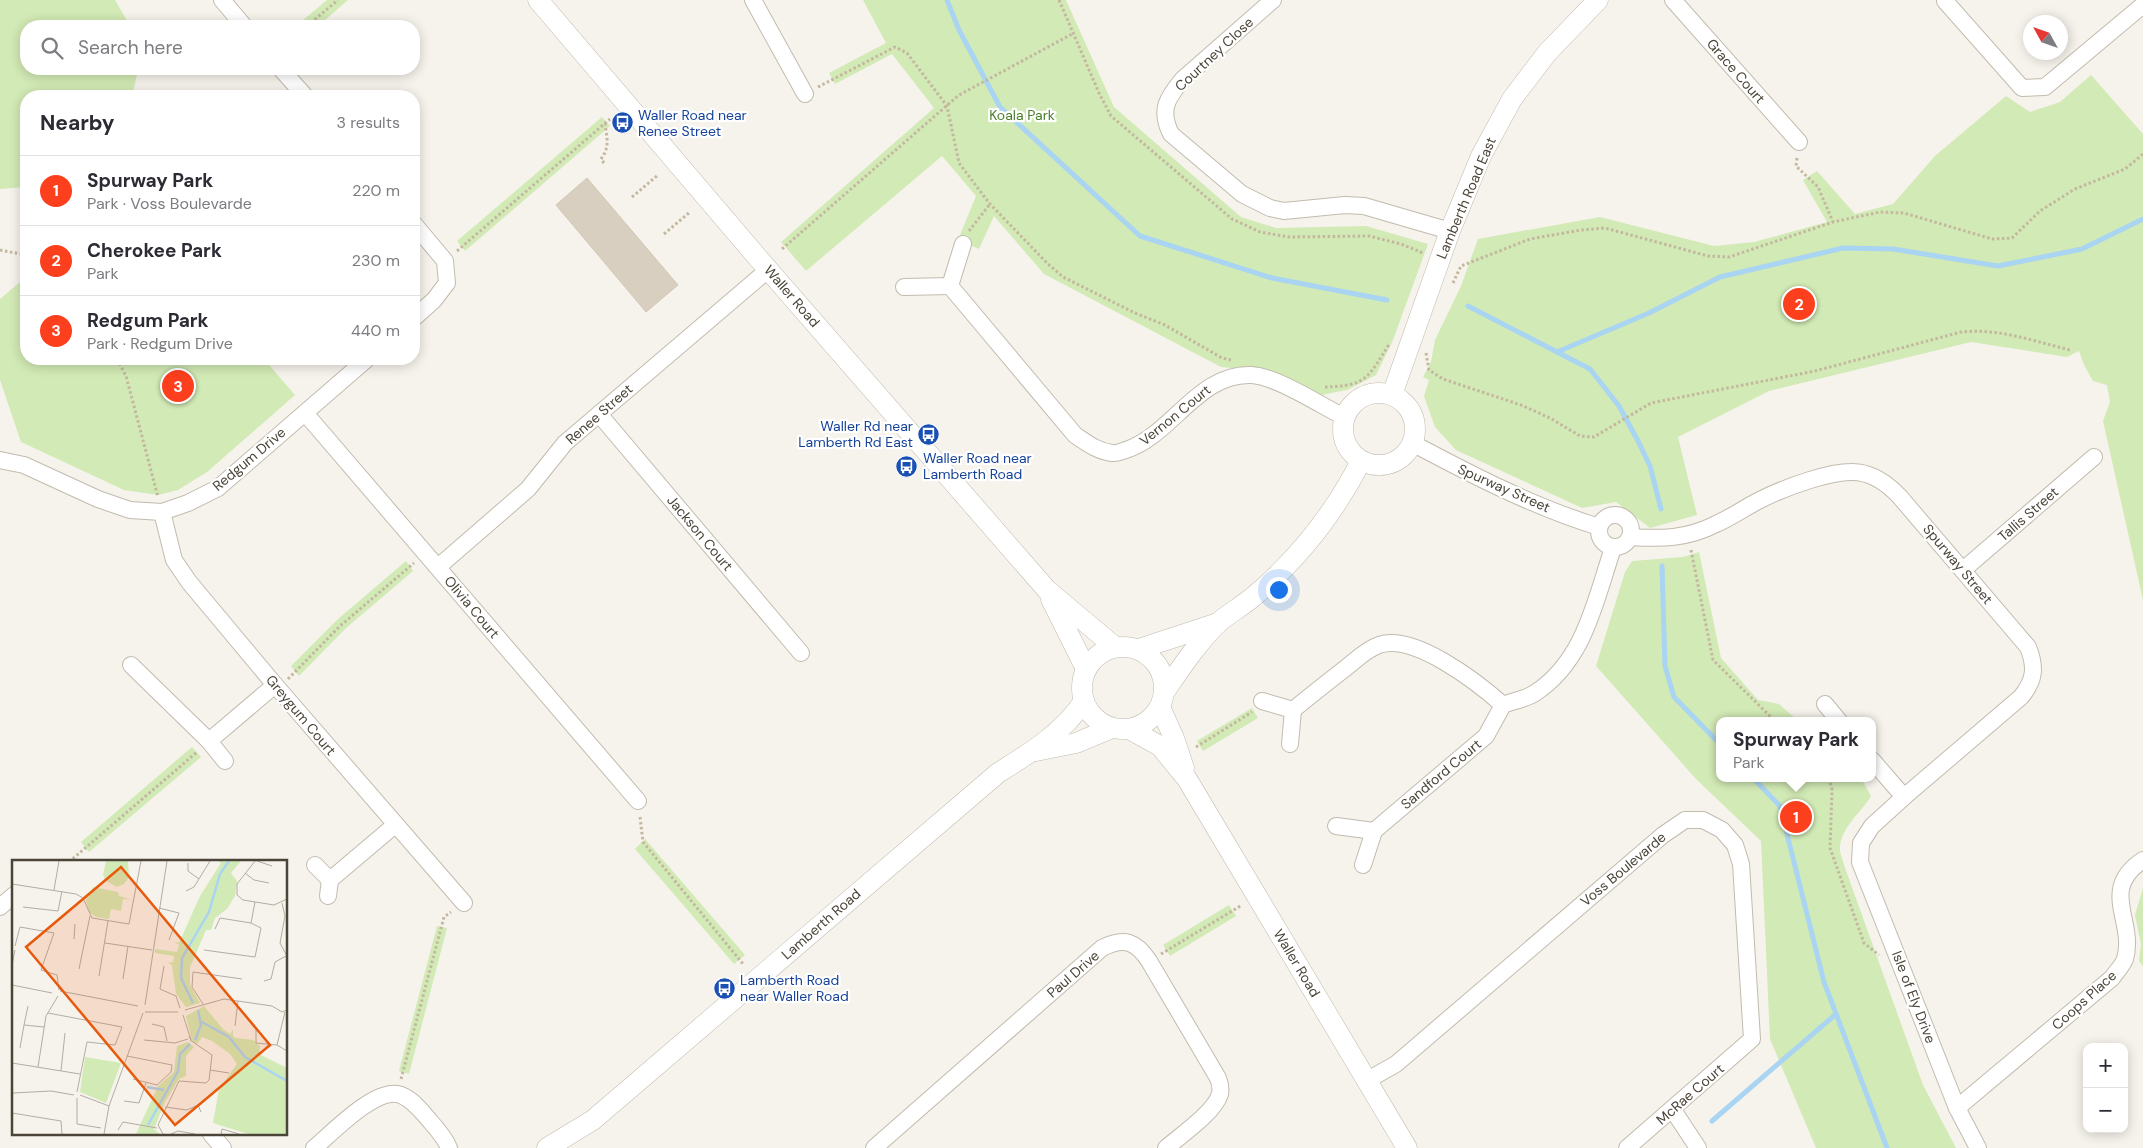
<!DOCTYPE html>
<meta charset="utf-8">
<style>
body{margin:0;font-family:"DM Sans",sans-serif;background:#f7f7f7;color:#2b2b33}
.controls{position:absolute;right:15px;bottom:15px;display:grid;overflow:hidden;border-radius:10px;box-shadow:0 2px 12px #0003}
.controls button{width:45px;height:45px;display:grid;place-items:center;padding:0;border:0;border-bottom:1px solid #e1e1e2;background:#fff;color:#2b2b33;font:25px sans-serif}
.compass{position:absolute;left:2023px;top:15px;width:45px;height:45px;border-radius:50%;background:#fff;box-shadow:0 2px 12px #0003;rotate:310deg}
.you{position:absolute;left:1278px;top:589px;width:18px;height:18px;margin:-12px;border:4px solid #fff;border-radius:50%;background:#1a73e8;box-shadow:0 0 0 8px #1a73e833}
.badge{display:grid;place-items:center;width:32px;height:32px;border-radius:50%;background:#fc3f1d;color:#fff;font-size:16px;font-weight:700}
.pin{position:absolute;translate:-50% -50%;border:2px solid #fff;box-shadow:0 1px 5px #0006}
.popup{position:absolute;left:1716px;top:717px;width:160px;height:65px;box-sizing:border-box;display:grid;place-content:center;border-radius:10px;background:#fff;filter:drop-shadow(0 1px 4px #0005);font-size:16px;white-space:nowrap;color:#7c7c81}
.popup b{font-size:19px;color:#2b2b33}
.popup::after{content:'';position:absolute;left:50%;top:100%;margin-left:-10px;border:10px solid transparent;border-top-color:#fff}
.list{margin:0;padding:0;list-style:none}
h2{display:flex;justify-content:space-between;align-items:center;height:65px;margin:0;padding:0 20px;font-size:21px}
h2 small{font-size:16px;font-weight:400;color:#7c7c81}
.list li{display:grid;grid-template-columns:32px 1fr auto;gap:15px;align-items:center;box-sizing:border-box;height:70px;padding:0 20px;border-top:1px solid #e1e1e2}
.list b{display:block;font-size:19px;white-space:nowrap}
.list p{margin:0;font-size:16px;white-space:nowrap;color:#7c7c81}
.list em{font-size:16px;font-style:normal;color:#7c7c81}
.icon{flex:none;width:28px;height:28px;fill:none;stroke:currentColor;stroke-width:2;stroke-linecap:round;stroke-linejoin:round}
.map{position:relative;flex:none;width:2143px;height:1148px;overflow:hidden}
.search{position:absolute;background:#fff;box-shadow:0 2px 12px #0003;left:20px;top:20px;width:400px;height:55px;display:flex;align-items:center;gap:12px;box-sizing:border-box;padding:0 18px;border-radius:20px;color:#7c7c81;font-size:19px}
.panel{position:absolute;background:#fff;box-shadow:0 2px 12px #0003;left:20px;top:90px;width:400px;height:275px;border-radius:20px}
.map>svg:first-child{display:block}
.green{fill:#d2eab5}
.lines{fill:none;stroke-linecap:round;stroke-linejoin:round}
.stream{stroke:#a9d4f2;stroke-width:5}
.building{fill:#d8cfc1;stroke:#d3c7b4}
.minor-casing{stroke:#c2bbae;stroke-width:18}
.tertiary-casing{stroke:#c2bbae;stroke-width:21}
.path{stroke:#c4b79f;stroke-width:3;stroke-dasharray:2.5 2.5;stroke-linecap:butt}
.minor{stroke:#fff;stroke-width:16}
.tertiary{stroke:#fff;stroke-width:20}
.labels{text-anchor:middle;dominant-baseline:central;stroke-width:4.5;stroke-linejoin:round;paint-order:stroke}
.street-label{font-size:14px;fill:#4b4439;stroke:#fff}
.transit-label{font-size:14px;fill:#164399;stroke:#fff;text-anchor:start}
.park-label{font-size:14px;fill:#4a7f2a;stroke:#fff}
.inset-river{fill:none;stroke:#a9d4f2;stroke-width:2.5}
.inset-road{fill:none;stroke:#b2ada4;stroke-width:1}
.view{fill:#e8590c;fill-opacity:0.15;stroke:#e8590c;stroke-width:2.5}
.inset-edge{fill:none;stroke:#4b4439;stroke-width:2.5}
</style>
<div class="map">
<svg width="2143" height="1148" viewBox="0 0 2143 1148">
<rect width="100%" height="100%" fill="#f6f3ec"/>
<g class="green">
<path d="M0,0H115L130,26H26V69H136L137,75L132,96H26V187L0,189Z"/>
<path d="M327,0H348L318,26H296Z"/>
<path d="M863,0H1066L1114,107L1241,217L1276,228L1366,226L1428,244L1393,340L1376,375L1347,390L1321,395L1274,372L1221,367L1044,274L994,216L979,249L958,240L976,196L942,156L806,271L781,242L934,108L892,54L835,84L829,73L886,43Z"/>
<path d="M2091,75L2143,134V600L2103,421L2110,402L2107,385L2093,381L2084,365L2079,351L2067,357L1971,342L1769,391L1678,437L1697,515L1650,528L1616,502L1582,508L1456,450L1435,427L1424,396L1429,380L1423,377L1431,362L1435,340L1461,286L1478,239L1600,217L1714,246L1754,242L1827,222L1803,180L1817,171L1855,214L1893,204L1935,156L2006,96L2030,112L2060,102Z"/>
<path d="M602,117L610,126L465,251L457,241Z"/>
<path d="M26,277V359H264L295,395L207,472L178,490L158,495L124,490L21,442L0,380V299Z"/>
<path d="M1699,552L1721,658L1758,700L1779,704L1798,721H1720V778H1861L1871,796C1861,813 1843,825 1840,846C1839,852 1843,860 1844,865L1923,1085L1956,1148H1816L1770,1039L1761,841L1696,779L1596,666L1625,572L1632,561L1683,557Z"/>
<path d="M406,561L413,571L346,628L299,676L291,666L338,619Z"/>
<path d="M1252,708L1258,718L1203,751L1197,741Z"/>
<path d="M192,747L201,757L89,852L81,842Z"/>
<path d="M645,839L745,955L734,964L635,849Z"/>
<path d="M2143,888V966L2139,961L2141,944L2135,915Z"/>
<path d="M1229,905L1236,916L1170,956L1163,945Z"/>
<path d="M437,926L447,928L409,1074L399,1071Z"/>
</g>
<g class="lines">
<g class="stream">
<path d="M947,0L959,30L1000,107L1140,236L1272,278L1387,300"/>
<path d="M1468,306L1590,369L1619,406L1638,441L1650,466L1661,509"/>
<path d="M1557,352L1649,313L1720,277L1843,248L1893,249L1998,266L2082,249L2143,219"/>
<path d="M1662,566L1665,666L1674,697L1720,744"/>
<path d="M1753,778L1780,806L1824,982L1887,1148"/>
<path d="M1712,1121L1836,1014"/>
</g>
</g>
<path class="building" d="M587,178L678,285L646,312L556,205Z"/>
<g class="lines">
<defs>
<g id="minor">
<path d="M222,0L244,26"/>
<path d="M753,0L805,94"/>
<path d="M1273,0L1183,79C1167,98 1159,110 1171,134L1242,194L1270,208L1284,211L1345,205L1364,206L1450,231"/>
<path d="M1673,0L1799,142"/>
<path d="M1945,1L2022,88L2045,87L2143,5"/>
<path d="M281,69L305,96"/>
<path d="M414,224L445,261L447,283L434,300L414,318"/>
<path d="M950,286L1075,435C1087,443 1097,451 1112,453C1116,454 1122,451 1126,450C1172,435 1198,373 1251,375C1276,376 1320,405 1344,417"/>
<path d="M904,287L950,286L963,244"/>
<path d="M305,413L638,801"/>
<path d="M599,414L801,653"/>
<path d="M1412,443C1472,475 1534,507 1599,527"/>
<path d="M0,460L24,465L98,499L130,510L162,512L188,503L218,488L367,359"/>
<path d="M162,512L174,560L189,582L275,685L464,903"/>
<circle cx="1615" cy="531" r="16"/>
<path d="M1630,537C1661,539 1687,539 1716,524C1730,518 1743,509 1756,502C1773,493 1791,486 1810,480C1848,468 1871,466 1900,497L2028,647C2036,667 2035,680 2021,697L1904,797L1872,826L1861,843L1860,862L1957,1108L1978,1148"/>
<path d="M438,567L528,489L565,443L769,269"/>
<path d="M1963,570L2094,457"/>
<path d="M131,665L209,741L225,761"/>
<path d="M1262,701L1293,710L1290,744"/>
<path d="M1825,704L1839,721"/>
<path d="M1293,710C1311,695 1329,681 1347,667C1357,659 1367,649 1379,645C1414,633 1477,682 1503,705"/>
<path d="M209,741L275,685"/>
<path d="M1872,760L1904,797"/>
<path d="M1336,826L1374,831"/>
<path d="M315,865L330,880L328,896"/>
<path d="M1363,865L1374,831L1486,736L1503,705C1513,701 1526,699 1535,693C1585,660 1595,601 1613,548"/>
<path d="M330,880L395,825"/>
<path d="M0,907L14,895"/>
<path d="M1366,1081L1396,1064L1663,835L1685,820H1703L1722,830L1735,845L1741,864L1752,1039L1627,1148"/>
<path d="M1957,1108L2112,978C2116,972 2123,965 2125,959C2136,921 2098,890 2143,860"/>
<path d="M1673,1110L1698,1148"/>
<path d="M211,1134L223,1148"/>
<path d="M314,1148C332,1133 373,1090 397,1094C408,1096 417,1106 424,1114C433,1125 444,1135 449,1148"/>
<path d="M874,1148L1102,948C1124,937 1136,941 1149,961L1218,1078C1220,1083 1221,1089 1220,1094C1214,1113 1181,1135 1166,1148"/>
</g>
<g id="tertiary">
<path d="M538,0L758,258L1047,590L1115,647"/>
<circle cx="1379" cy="429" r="36"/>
<path d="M1392,395L1450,231L1481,156L1512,99L1547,53L1598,0"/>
<path d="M1051,599L1086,669"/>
<circle cx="1123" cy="688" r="41"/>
<path d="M1139,649L1218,623"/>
<path d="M1165,691C1181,668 1198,642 1219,622C1230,613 1242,606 1253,597C1298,559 1334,514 1361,461"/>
<path d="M1160,707L1174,738L1184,768"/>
<path d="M1129,729L1160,746L1187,779L1407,1148"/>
<path d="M1036,751L1076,743L1112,728"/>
<path d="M547,1148L593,1120L998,773C1030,753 1063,733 1084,701"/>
</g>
</defs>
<use href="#minor" class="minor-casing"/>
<use href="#tertiary" class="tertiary-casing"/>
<g class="path">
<path d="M1059,0L1099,93L1111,116L1232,219L1260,232L1289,237L1369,236L1401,244L1421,252L1420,255"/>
<path d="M307,26L338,0"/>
<path d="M818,87L895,47L907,53L947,106L959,163L990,204L1048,264L1063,277L1135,313L1165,325L1222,358L1231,360"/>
<path d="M1797,158L1796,166L1818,187L1833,222"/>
<path d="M604,163L601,159C610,147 607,138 605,124"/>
<path d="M632,197L658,175"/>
<path d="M969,231L990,204"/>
<path d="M664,234L690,212"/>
<path d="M782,249L959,95L1074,33"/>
<path d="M0,250L26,255"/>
<path d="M457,251L610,119"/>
<path d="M1453,283L1461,266L1530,239L1581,230L1605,228L1708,256L1729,257L1833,222L1880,212L1904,213L1992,239L2012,238L2040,211L2075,189L2125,169L2143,154"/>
<path d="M1426,353L1429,370L1443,379L1521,405L1550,418L1580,436L1594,437L1651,403L1815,371L1961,332C1999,328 2033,341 2070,350"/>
<path d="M117,359L126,376L158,497"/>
<path d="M1325,387C1368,386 1368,377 1390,343"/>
<path d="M1691,550L1713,660L1775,721"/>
<path d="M288,679L340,626L414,563"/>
<path d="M1196,747L1252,712"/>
<path d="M1829,778L1832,790L1830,848L1864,943L1879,955"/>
<path d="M640,817L643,842L743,964"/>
<path d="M69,862L197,752"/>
<path d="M1161,954L1242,905"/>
<path d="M401,1079L444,917L451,912"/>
</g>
<use href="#minor" class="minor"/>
<use href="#tertiary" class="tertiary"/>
</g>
<defs>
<symbol id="bus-disc" viewBox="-11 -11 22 22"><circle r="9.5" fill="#1a4fb4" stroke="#fff"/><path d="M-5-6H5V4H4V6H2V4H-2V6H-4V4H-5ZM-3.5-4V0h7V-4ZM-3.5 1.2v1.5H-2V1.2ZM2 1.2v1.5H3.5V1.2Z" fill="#fff"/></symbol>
</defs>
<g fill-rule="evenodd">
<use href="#bus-disc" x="610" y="110" width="25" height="25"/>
<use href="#bus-disc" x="916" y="422" width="25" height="25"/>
<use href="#bus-disc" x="894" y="454" width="25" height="25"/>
<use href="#bus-disc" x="712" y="976" width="25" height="25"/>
</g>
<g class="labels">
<g class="street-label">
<text transform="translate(1214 54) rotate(-43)">Courtney Close</text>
<text transform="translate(1736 71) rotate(49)">Grace Court</text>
<text transform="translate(1466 198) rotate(-67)">Lamberth Road East</text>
<text transform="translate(792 296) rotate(49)">Waller Road</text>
<text transform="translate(599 414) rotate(-41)">Renee Street</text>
<text transform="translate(1175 415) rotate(-39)">Vernon Court</text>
<text transform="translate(249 459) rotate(-40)">Redgum Drive</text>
<text transform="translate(1504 488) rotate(24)">Spurway Street</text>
<text transform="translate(2028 514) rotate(-41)">Tallis Street</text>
<text transform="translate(700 533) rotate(50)">Jackson Court</text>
<text transform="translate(1958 564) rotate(50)">Spurway Street</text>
<text transform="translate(472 607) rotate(50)">Olivia Court</text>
<text transform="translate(301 715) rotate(50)">Greygum Court</text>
<text transform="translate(1441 774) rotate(-40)">Sandford Court</text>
<text transform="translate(1623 869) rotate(-40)">Voss Boulevarde</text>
<text transform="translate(821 924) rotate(-41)">Lamberth Road</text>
<text transform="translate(1297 963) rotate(59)">Waller Road</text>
<text transform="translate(1073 974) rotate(-41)">Paul Drive</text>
<text transform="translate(1914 997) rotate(69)">Isle of Ely Drive</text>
<text transform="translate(2084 1000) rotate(-42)">Coops Place</text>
<text transform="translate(1690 1094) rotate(-41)">McRae Court</text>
</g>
<g class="transit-label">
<text x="638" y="115">Waller Road near<tspan x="638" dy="16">Renee Street</tspan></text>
<text x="913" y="426" text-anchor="end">Waller Rd near<tspan x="913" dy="16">Lamberth Rd East</tspan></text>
<text x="923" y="458">Waller Road near<tspan x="923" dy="16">Lamberth Road</tspan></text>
<text x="740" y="980">Lamberth Road<tspan x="740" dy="16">near Waller Road</tspan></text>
</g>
<g class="park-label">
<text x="1022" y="115">Koala Park</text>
</g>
</g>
<g transform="translate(12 860)">
<rect width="275" height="275" fill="#f6f3ec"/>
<path d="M94,1H116L117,17L112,24L105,27L94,21L91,15ZM206,1H229L219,13L225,21L223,36L215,49L203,58L199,70H194L178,107V125L188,143L174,147L164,134L160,105L156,103L161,102L162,96L143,93V89L165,92L167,85L161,81L167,83L188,36L209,3ZM81,27L106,32L107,36L120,40L111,39L109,51L99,49L97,59L84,57L77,52L74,40ZM192,146L211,169L218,174L221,170V176L224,178L241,180L248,186L247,194L275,208V274H236L201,263L207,229L225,204L218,194L200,181L190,177L185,184L180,181L174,156ZM176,182L182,187L174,196V216L167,219L153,242L142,269L148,274H124L146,226L162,212L165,186ZM73,197L109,203L94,243L68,232Z" fill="#d2eab5"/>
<path class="inset-river" d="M181,143L169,118L170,98L197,52L208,14L217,1M188,161L217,177L233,197L275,221M183,180L189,165L186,150M135,227L152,230M136,265L166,211L168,194L178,184"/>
<path class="inset-road" d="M243,1L225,24V35L231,40L262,45L275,39M245,1L260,6M176,3V11L187,19M233,13L242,20L257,23M0,24L64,34L71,38L80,58L117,64L129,1M42,30L47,1M174,31L182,27L198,1M270,43L273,56L268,83L275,96M11,47L46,51L50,31M147,48L167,53L157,80M203,69L208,58L239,63M62,79L63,64M93,83L140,90M3,86L8,67L42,73L29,110L45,115L47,130M192,90L243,97L249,68L239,63L243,42M0,105L3,90M152,106L148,129L164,136L168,148M67,109L78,56M87,116L96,61M111,119L116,86M252,121L259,119L263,102L274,96M0,125L40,133M48,131L126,146M191,144L180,127L181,112L230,119M133,145L155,1M173,150L212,139L260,146L270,152L275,150M133,152H166M273,152L265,185L275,191M36,153L110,167L103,185L75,182L65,232M171,155L179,180L177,176M140,164L152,167L155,181M12,165L16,146M223,166L226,141M244,169V183L265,185M132,180L163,183L176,179M8,188L12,165L32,167M115,196L160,205L159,212L145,225L121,219M0,203L68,214M26,207L34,156L46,136M198,210L217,213M49,211L53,173M1,233L39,231L62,235M68,235L97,246M65,238V264L89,268M112,241L127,243L134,223M153,247L175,250L186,245L189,252M0,253L49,261L50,274M106,270L111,262L145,268M92,274L97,246L131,153M151,274L146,265L167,221L194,223L197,220L200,195L178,180M159,274L166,271L183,274M209,274L210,269L227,274"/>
<path class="view" d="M109,7L258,185L163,265L14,87Z"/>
<rect width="275" height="275" class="inset-edge"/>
</g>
</svg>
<div class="controls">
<button>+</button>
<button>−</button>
</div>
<svg class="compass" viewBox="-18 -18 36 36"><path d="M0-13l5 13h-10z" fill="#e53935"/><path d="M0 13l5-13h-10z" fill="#7c7c81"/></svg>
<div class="you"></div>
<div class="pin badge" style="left:1796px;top:817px">1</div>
<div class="popup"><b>Spurway Park</b>Park</div>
<div class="pin badge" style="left:1799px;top:304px">2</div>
<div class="pin badge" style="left:178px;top:386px">3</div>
<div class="search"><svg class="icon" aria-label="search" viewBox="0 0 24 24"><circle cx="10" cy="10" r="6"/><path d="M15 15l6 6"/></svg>Search here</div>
<section class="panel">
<h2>Nearby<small>3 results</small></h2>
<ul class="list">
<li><span class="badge">1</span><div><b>Spurway Park</b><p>Park · Voss Boulevarde</p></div><em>220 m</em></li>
<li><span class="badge">2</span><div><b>Cherokee Park</b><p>Park</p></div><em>230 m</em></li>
<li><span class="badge">3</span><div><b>Redgum Park</b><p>Park · Redgum Drive</p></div><em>440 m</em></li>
</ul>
</section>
</div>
